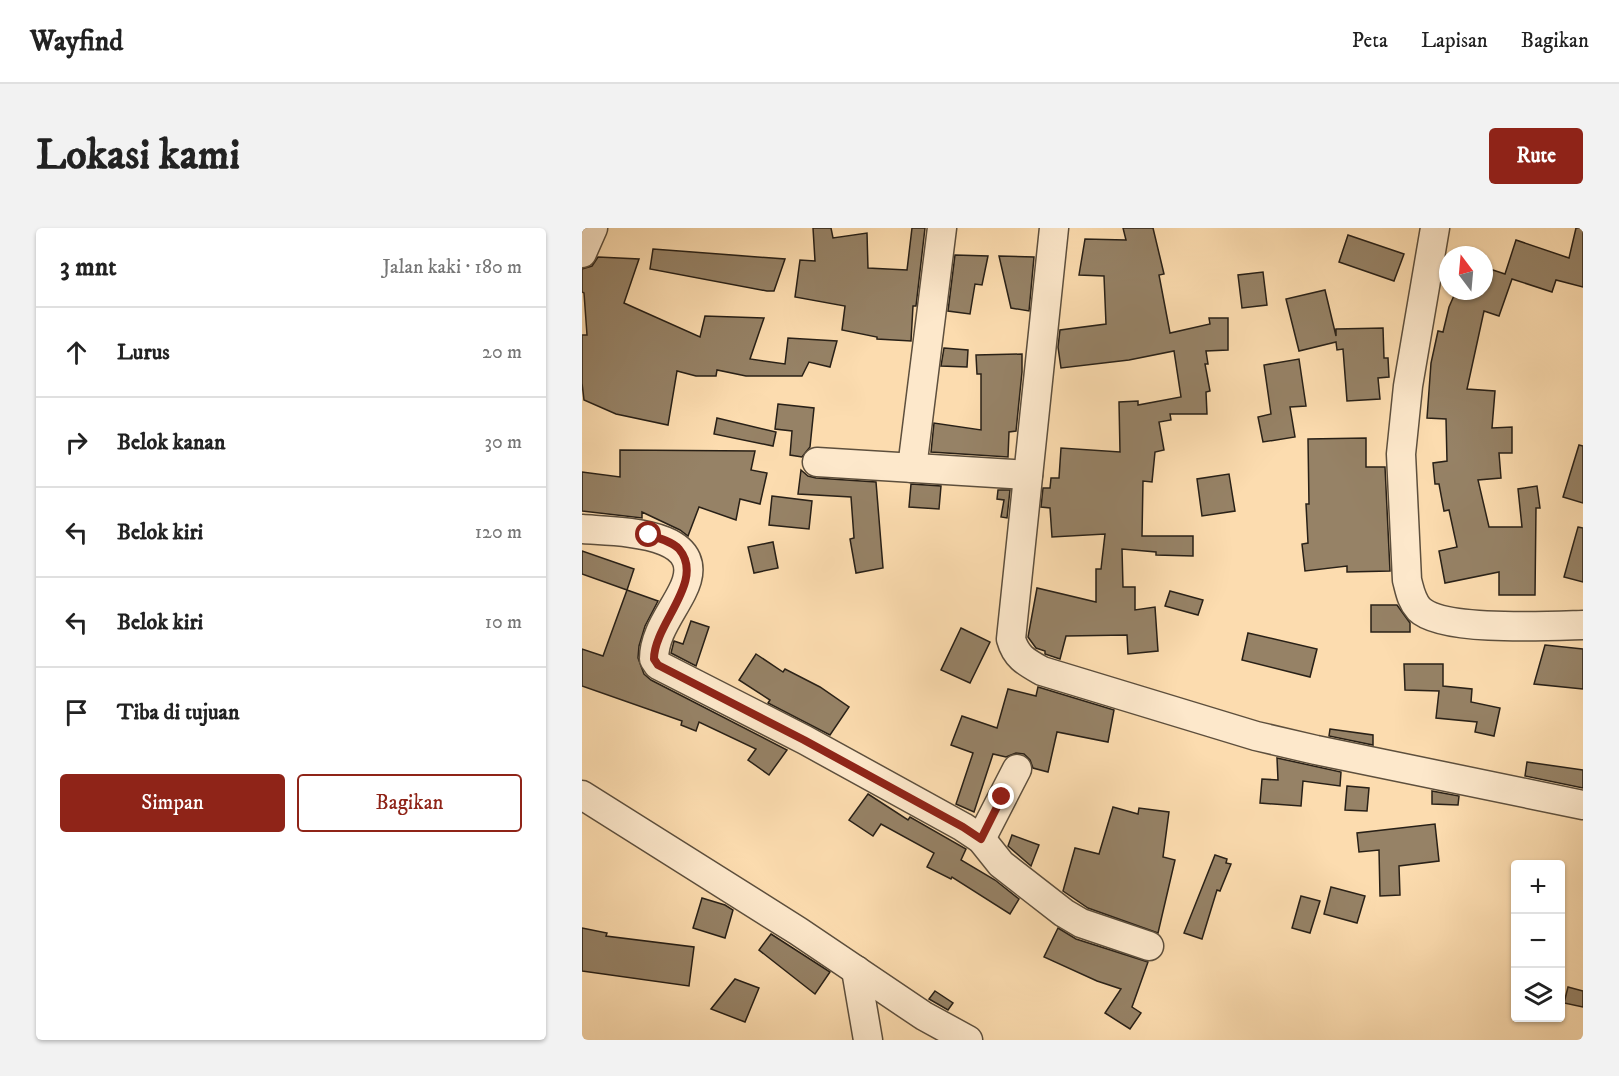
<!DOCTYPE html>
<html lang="id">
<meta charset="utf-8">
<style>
body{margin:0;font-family:"IM FELL DW Pica",serif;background:#f2f2f2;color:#222}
.controls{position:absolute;right:18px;bottom:18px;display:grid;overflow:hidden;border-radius:6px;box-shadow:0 2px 4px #0004}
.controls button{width:54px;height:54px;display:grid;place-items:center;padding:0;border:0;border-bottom:2px solid #e0e0e0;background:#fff;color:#222;font:30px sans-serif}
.compass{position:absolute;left:857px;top:18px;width:54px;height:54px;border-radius:50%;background:#fff;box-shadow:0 2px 4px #0004;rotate:344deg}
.stop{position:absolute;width:18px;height:18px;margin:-14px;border:4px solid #8f2418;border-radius:50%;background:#fff}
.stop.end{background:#8f2418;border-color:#fff;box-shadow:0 2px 6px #0008}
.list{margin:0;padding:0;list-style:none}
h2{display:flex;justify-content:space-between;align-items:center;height:78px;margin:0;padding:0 24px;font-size:26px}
h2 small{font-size:20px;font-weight:400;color:#767676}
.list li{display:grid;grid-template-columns:39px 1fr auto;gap:18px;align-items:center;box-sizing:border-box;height:90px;padding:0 24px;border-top:2px solid #e0e0e0}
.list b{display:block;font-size:22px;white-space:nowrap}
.list em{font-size:20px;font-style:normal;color:#767676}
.actions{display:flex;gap:12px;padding:18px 24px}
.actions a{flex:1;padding:14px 0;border:2px solid #8f2418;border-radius:6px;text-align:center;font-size:21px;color:#8f2418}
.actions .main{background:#8f2418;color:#fff}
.icon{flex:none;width:33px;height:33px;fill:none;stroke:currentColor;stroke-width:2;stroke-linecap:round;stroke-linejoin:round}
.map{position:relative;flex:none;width:1001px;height:812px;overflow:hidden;border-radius:6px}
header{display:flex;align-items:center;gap:36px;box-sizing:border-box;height:84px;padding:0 30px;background:#fff;border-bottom:2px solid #e0e0e0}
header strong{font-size:28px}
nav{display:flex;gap:33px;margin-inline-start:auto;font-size:21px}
.intro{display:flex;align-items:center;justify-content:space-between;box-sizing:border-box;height:144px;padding:0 36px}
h1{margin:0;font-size:42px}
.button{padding:15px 27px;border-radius:6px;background:#8f2418;color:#fff;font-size:21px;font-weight:700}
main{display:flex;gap:36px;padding:0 36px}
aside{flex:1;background:#fff;border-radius:6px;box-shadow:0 2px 4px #0004}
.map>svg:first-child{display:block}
.building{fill:#968266;stroke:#282017;stroke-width:1.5}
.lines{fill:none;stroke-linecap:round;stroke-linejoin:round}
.minor-casing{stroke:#5d4f3d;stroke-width:31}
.minor{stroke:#fde8cb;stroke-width:28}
.route{stroke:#8f2418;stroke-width:8}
</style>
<header>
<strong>Wayfind</strong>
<nav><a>Peta</a><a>Lapisan</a><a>Bagikan</a></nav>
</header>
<div class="intro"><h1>Lokasi kami</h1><a class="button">Rute</a></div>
<main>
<aside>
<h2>3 mnt<small>Jalan kaki · 180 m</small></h2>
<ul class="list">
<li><svg class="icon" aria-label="ahead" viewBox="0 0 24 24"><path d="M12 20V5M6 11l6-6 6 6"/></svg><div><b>Lurus</b></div><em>20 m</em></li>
<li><svg class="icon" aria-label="right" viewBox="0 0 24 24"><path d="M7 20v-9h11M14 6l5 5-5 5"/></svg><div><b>Belok kanan</b></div><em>30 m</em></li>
<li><svg class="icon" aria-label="left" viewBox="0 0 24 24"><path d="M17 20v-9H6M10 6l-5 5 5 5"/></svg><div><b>Belok kiri</b></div><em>120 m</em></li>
<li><svg class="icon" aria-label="left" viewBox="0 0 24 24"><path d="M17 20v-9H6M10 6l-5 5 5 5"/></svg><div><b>Belok kiri</b></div><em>10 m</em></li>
<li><svg class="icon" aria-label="arrive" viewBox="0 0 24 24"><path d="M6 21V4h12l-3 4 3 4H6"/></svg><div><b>Tiba di tujuan</b></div></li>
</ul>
<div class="actions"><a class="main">Simpan</a><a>Bagikan</a></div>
</aside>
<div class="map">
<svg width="1001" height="812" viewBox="0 0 1001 812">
<rect width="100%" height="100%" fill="#fcdcaf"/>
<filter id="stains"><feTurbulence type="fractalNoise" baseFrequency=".00333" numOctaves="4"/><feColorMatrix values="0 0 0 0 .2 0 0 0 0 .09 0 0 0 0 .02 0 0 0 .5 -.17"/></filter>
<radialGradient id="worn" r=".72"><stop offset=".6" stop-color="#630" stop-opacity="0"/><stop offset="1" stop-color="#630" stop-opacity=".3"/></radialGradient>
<g class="building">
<path d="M231,0H249L251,10L285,5L286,40L325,42L330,0H343L334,78H331L329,113L295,111V109L260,102L263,78L213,69L218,32L233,33Z"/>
<path d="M541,0H571L582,46L577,47L588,105L628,96L627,90H646V122L624,123L626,136H623L628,163L624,164L625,186H588L589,192L577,194L582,222L573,224L570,254L561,253L560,308H611V328L574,327V324L540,321L541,359H553V382L573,379L576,423L546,426L545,407L484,408L478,431L463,426V423L454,420L446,409L455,360L514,374V341H519L523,306L470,309L468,280L459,279L461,260H468L469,250H477L479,220L538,224L537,174L556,173V177L599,169L592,123L547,132L479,140L476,119L478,102L524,96L522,48L497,47L503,11L544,12Z"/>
<path d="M994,0H1001V59L974,52L970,64L930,51L917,88L902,83L885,161L913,163L910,200L930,199V225H917L919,250L896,252L907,299H940L936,261L955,258L958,280H954L953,367H917V344L863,355L857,323L875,319L867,282L862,283L857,256H853L851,235L865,233L864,191L845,190L849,135L856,103L861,104L867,79L874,63H902V39L923,46L934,12L987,30Z"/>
<path d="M766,7L822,26L812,53L757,34Z"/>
<path d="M71,21L203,31L192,63H185L68,41Z"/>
<path d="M373,27L406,28L400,57L393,56L388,86L366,83Z"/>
<path d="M417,28L452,29L447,83L429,80Z"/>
<path d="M16,29L57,31L42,75L118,109L123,88L182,90L168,131L203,136L206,110L255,113L248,139L227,134L220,148H164L135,142L134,148H114L95,143L86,197L34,186L2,172L0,155V107H5L2,65L0,64V41L10,38Z"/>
<path d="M681,44L685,77L660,80L656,47Z"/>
<path d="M743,62L754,108V101L801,100L802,130H806L807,149L796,150L798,171L765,173L761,121L755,122L754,114L717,123L704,71Z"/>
<path d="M362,120L386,122L385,139L359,138Z"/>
<path d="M440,126V144L434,203L427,204L426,229L349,224L352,195L399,202V146H395L394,127Z"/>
<path d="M717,131L724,178L708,179L713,209L681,214L676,189L689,186L682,137Z"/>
<path d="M196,176L232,180L228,219L220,229L208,227L210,203L193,201Z"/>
<path d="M135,190L194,204L191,218L132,206Z"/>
<path d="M784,210V239H803L808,343L765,344V338L723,343L720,316L726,315L724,276H727L726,211Z"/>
<path d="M997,217L1001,218V275L981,269Z"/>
<path d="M38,222L173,223L169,242L185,245L178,276L158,271L154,292L117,279L106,308L98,302L60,284V290L0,283V244L38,249Z"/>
<path d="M219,242L226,248L234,250L294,254L301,340L274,345L268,311L272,310L269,269L216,266Z"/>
<path d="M647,246L653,283L620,288L615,251Z"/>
<path d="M329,256L359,258L357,281L327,279Z"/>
<path d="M416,262H428L425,290L419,289L422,272L415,271Z"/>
<path d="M190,268L230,273L227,301L187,297Z"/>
<path d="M996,299L1001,300V354L982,349Z"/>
<path d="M191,314L196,340L172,345L166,319Z"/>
<path d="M0,323L52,341L45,362L0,346Z"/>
<path d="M45,362L76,373L63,398L57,418L56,430L62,446L69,452L205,522L187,547L166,532L174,521L117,494L114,503L99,497L100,493L0,458V421L21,428Z"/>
<path d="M588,363L621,372L616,387L583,378Z"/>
<path d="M789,377H815L828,395V404H789Z"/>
<path d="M109,393L127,399L114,438L89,425L92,413L101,416Z"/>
<path d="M379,400L408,414L388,455L359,442Z"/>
<path d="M666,405L735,421L728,449L660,432Z"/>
<path d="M963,417L1001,421V461L952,456Z"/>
<path d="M174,426L201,444L203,441L238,459L267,479L248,507L186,475L188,472L157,452Z"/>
<path d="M822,436H861V458L890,461L889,474L918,480L912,508L893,504L895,494L854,490L857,463L823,462Z"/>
<path d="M456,459L532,482L526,514L475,504L466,544L451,540L448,532L442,526L434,525L424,529L411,526L392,584L374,576L391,525L369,517L380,488L415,500L426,461L454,468Z"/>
<path d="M748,501L791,507V517L747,508Z"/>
<path d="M695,530L759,544L758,558L721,553L719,578L678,575L680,551L696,552Z"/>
<path d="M945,534L1001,542V560L943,548Z"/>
<path d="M765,558L787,560L785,583L763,582Z"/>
<path d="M850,563L877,568L876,577L850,576Z"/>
<path d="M286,566L326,592L328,589L384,621L379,632L413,652L437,671L428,686L370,649L369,651L345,639L352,625L299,596L291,608L267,592Z"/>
<path d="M531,579L556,586L557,580L587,584L581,629L593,632L576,705L506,680L481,663L493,620L517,626Z"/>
<path d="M853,596L857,633L817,638L818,667L798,668L797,622L777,624L775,605Z"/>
<path d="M430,607L457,617L449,638L426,618Z"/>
<path d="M633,627L645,631L644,635L649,636L638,663L635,662L620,711L602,705Z"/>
<path d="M749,659L783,668L775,695L742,686Z"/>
<path d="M719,668L738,673L728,705L710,700Z"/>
<path d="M120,670L143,677L151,682L143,710L111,700Z"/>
<path d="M0,700L25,705L24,708L112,719L107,758L0,743Z"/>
<path d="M476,700L494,711L566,734L550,779L559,785L548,801L523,785L539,761L515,753L462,729Z"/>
<path d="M189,706L248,744L233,766L177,722Z"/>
<path d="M153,751L177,760L163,794L129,781Z"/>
<path d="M986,759L1001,763V779L982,775Z"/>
<path d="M353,763L371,775L366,782L347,771Z"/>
</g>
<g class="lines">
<defs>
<g id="minor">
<path d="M472,0L429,411C434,429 444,434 460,443L674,508L734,522L1001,577"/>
<path d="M853,0L826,158L819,226L825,352C828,363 829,372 837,381C860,404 968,398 1001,397"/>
<path d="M0,25L11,0"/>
<path d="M235,234L446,247"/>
<path d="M330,240L360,0"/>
<path d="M0,301C35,304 132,302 100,364C89,386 72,406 72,431L76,437L223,512L381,599L399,611L419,636L482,685L499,695L567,718"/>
<path d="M0,567L216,703L342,788L386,812"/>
<path d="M399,611L435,541"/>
<path d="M274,742L286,812"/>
</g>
</defs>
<use href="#minor" class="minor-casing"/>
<use href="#minor" class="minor"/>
</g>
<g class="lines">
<path class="route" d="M67,307C77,310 91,314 97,321C124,353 72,396 72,431L76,437L222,512L381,599L399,611L420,569"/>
</g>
<rect width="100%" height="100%" filter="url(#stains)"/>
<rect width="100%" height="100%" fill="url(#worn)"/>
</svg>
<div class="controls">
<button>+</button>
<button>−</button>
<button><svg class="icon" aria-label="layers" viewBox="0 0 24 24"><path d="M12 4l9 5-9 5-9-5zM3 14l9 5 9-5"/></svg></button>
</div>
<svg class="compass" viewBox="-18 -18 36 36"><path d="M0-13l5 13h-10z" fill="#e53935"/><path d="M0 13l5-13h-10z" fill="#767676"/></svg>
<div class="stop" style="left:67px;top:307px"></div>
<div class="stop end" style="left:420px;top:569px"></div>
</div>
</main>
